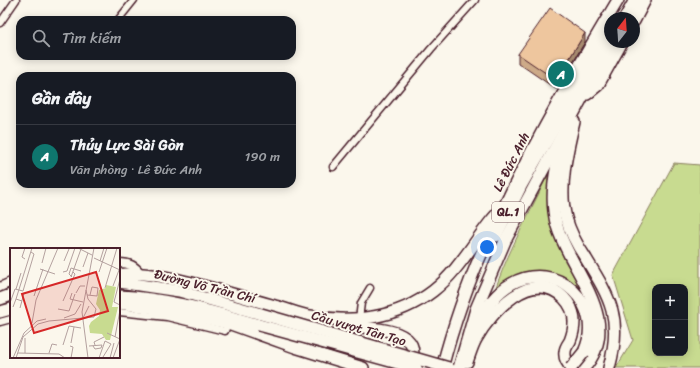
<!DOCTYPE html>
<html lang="vi">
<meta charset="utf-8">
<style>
body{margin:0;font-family:Sriracha,sans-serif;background:#242831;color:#f1f3f6}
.controls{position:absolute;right:12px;bottom:12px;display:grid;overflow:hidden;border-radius:8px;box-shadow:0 2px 10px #0003}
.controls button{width:36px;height:36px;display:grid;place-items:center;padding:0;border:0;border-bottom:1px solid #363941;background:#171b24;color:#f1f3f6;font:20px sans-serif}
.compass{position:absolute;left:604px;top:12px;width:36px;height:36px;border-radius:50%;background:#171b24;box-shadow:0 2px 10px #0003;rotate:17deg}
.you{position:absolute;left:487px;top:247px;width:14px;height:14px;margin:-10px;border:3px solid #fff;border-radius:50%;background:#1a73e8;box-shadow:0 0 0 6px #1a73e833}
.badge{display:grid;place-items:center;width:26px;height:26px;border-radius:50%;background:#0f766e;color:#fff;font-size:13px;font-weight:700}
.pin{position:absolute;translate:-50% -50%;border:2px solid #fff;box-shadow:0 1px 4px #0006}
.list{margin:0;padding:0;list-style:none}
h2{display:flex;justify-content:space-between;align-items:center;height:52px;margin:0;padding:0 16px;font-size:17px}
h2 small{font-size:13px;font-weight:400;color:#9ea1a6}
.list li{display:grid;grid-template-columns:26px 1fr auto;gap:12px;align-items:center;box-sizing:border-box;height:64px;padding:0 16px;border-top:1px solid #363941}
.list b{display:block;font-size:15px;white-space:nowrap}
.list p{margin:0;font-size:13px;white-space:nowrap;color:#9ea1a6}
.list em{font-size:13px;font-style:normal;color:#9ea1a6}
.icon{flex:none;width:22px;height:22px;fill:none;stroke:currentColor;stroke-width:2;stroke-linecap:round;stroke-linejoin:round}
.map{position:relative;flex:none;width:700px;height:368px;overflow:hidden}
.search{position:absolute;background:#171b24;box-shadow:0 2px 10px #0003;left:16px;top:16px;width:280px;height:44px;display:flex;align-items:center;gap:10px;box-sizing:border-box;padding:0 14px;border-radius:12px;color:#9ea1a6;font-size:15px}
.panel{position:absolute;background:#171b24;box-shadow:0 2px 10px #0003;left:16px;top:72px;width:280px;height:116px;border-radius:12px}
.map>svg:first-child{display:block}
.green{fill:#c8db90;stroke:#897d5e;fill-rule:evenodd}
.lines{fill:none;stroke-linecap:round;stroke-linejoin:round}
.street-casing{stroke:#4a1f2b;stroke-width:9}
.secondary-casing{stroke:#4a1f2b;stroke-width:11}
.highway-casing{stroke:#4a1f2b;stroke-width:14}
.street{stroke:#fbf7ec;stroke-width:6}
.secondary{stroke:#fbf7ec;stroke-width:8}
.highway{stroke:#fbf7ec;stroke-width:11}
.highway-bridge-casing{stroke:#4a1f2b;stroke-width:14;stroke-linecap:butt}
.highway-bridge{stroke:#fbf7ec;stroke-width:11}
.wall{fill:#cdaa88;stroke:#4a1f2b}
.shaded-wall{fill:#a78b6f;stroke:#4a1f2b}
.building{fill:#eec69e;stroke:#4a1f2b}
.labels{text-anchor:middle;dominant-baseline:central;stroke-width:4;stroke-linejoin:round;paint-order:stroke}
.shield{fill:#fbf7ec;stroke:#7f6065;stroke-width:1}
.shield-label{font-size:12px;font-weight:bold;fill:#4a1f2b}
.street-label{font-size:13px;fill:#4a1f2b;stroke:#fbf7ec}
.inset-road{fill:none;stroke:#b4a19f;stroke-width:1}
.view{fill:#d62828;fill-opacity:0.15;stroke:#d62828;stroke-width:2}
.inset-edge{fill:none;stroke:#4a1f2b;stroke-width:2}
</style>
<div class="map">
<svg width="700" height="368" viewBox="0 0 700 368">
<rect width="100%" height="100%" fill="#fbf7ec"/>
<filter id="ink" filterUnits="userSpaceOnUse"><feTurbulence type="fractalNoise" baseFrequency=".025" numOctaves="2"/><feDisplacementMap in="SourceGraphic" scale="8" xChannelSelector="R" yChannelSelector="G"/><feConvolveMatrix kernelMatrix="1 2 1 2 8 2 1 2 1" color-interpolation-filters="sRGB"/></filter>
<g filter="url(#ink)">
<g class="green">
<path d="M674,163L700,165V368H616L633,340L613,275ZM655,287H685V353H655Z"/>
<path d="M548,175L549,197L548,208L550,221L565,261L584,295L591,315L588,307L546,274L495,290C505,260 520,231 534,203C539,194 542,185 548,175Z"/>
</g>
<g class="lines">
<defs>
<g id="street">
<path d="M118,20L134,0"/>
<path d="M0,23L16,0"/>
<path d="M333,167L431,49L475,0"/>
<path d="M119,312L167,317L225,331L228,323"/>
<path d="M359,319L361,303L370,288"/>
<path d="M0,322L11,319"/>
</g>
<g id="secondary">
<path d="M119,263C130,263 135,266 141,274"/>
<path d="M0,287L11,282"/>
</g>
<g id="highway">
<path d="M625,18L635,0"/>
<path d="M634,21L645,0"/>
<path d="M587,94L598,85L622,42"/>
<path d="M574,122C567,151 558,189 566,218C570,232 577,245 585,257C610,298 623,318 609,368"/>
<path d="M561,145C555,172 549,199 557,226C570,271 625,321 584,368"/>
<path d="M506,203C539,133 578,67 618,0"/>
<path d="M496,236L521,186L610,30"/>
<path d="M119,275C141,271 166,277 188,282C217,289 246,298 275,306C287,309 298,314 310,316C353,324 398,318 433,291C457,272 472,245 491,221C498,212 507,204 516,195"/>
<path d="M119,282L179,291L261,314"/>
<path d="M119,296C167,298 213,312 259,325"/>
<path d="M0,299L11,295"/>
<path d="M119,303L163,309L228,323L295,347L363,368"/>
<path d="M0,312L11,309"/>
<path d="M475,325C485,310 495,293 511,284C557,258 606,305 584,352"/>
<path d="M343,326C366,328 429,326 409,366"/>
<path d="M467,362C470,354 472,346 476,339C491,312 532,266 564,298C576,310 576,326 570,341C568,344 565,348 565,352C564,358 568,364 572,368"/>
<path d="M442,368C455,319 472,270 495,225"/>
<path d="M459,368L476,309L505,241L612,42"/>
</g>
</defs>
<use href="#street" class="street-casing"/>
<use href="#secondary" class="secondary-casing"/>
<use href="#highway" class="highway-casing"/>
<use href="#street" class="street"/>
<use href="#secondary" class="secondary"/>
<use href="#highway" class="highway"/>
<defs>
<g id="highway-bridge">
<path d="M261,314L449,368"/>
<path d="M259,325L416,368"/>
<path d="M571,368L584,352"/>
</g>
</defs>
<use href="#highway-bridge" class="highway-bridge-casing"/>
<use href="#highway-bridge" class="highway-bridge"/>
</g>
<path class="wall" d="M585,42L556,89L518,63V54Z"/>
<path class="shaded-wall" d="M585,33V42L556,89V80Z"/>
<path class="building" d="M550,8L585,33L556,80L518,54Z"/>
</g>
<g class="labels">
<rect class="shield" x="492" y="202" width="32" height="20" rx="3"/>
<g class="shield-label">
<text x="508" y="212">QL.1</text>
</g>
<g class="street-label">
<text transform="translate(511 162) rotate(-63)">Lê Đức Anh</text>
<text transform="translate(205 286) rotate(14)">Đường Võ Trần Chí</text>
<text transform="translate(359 328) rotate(16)">Cầu vượt Tân Tạo</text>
</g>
</g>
<g transform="translate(10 248)">
<rect width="110" height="110" fill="#fbf7ec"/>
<path d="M96,37L106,39L102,59H108L100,92H96L92,86L80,85L79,78L81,74L89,68L90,62L86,56L89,42L96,40Z" fill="#c8db90"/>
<path class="inset-road" d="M15,0L12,9L15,11M68,0L82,7M84,10L110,22M54,13L59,1M90,13L94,0M32,15L36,0M73,19L78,5M30,21L45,26M53,24L57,23L65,0M89,24L97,0M61,29L71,1M62,29L59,26L61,20L71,23M110,31L104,54L110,57M103,38L109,22M95,40L107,0M6,41L11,25M62,45L60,51L73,54M66,45L70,38H75M77,47L87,48L88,40L82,39L80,47M24,48L33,21M6,51L22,0M53,53L65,26L63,24M0,55L5,41L13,43L24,6L21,4M3,59L6,51L12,53M10,60L14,45M48,61L59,63L65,46M54,70L65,66L71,56M73,70L79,58M22,75L26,52L48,0M97,85L110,91M105,89L110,62M61,95L64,79M53,97L59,78L71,80M85,97L84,94L94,89M60,98L63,99L61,110M79,98L92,97L91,100L85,101L83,98M8,105L49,106L55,110M15,105V90M39,105L42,96L47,97M3,110L14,85L27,73L36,71M6,110L13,89L28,76L39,73L84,69L86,61L78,51L76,42M78,110L72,64L84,0M89,110L95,93L101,96L93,109M100,110L104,95M103,110L110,91"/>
<path class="view" d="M86,24L98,63L24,85L12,46Z"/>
<rect width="110" height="110" class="inset-edge"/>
</g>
</svg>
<div class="controls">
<button>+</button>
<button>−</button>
</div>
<svg class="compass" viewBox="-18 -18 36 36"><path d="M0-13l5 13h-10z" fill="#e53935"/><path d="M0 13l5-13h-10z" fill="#9ea1a6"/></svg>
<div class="you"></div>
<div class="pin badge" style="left:561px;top:74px">A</div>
<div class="search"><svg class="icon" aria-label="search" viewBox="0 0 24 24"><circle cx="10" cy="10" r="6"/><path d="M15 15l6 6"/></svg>Tìm kiếm</div>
<section class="panel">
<h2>Gần đây<small></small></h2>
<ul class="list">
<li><span class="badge">A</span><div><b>Thủy Lực Sài Gòn</b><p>Văn phòng · Lê Đức Anh</p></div><em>190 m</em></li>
</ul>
</section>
</div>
